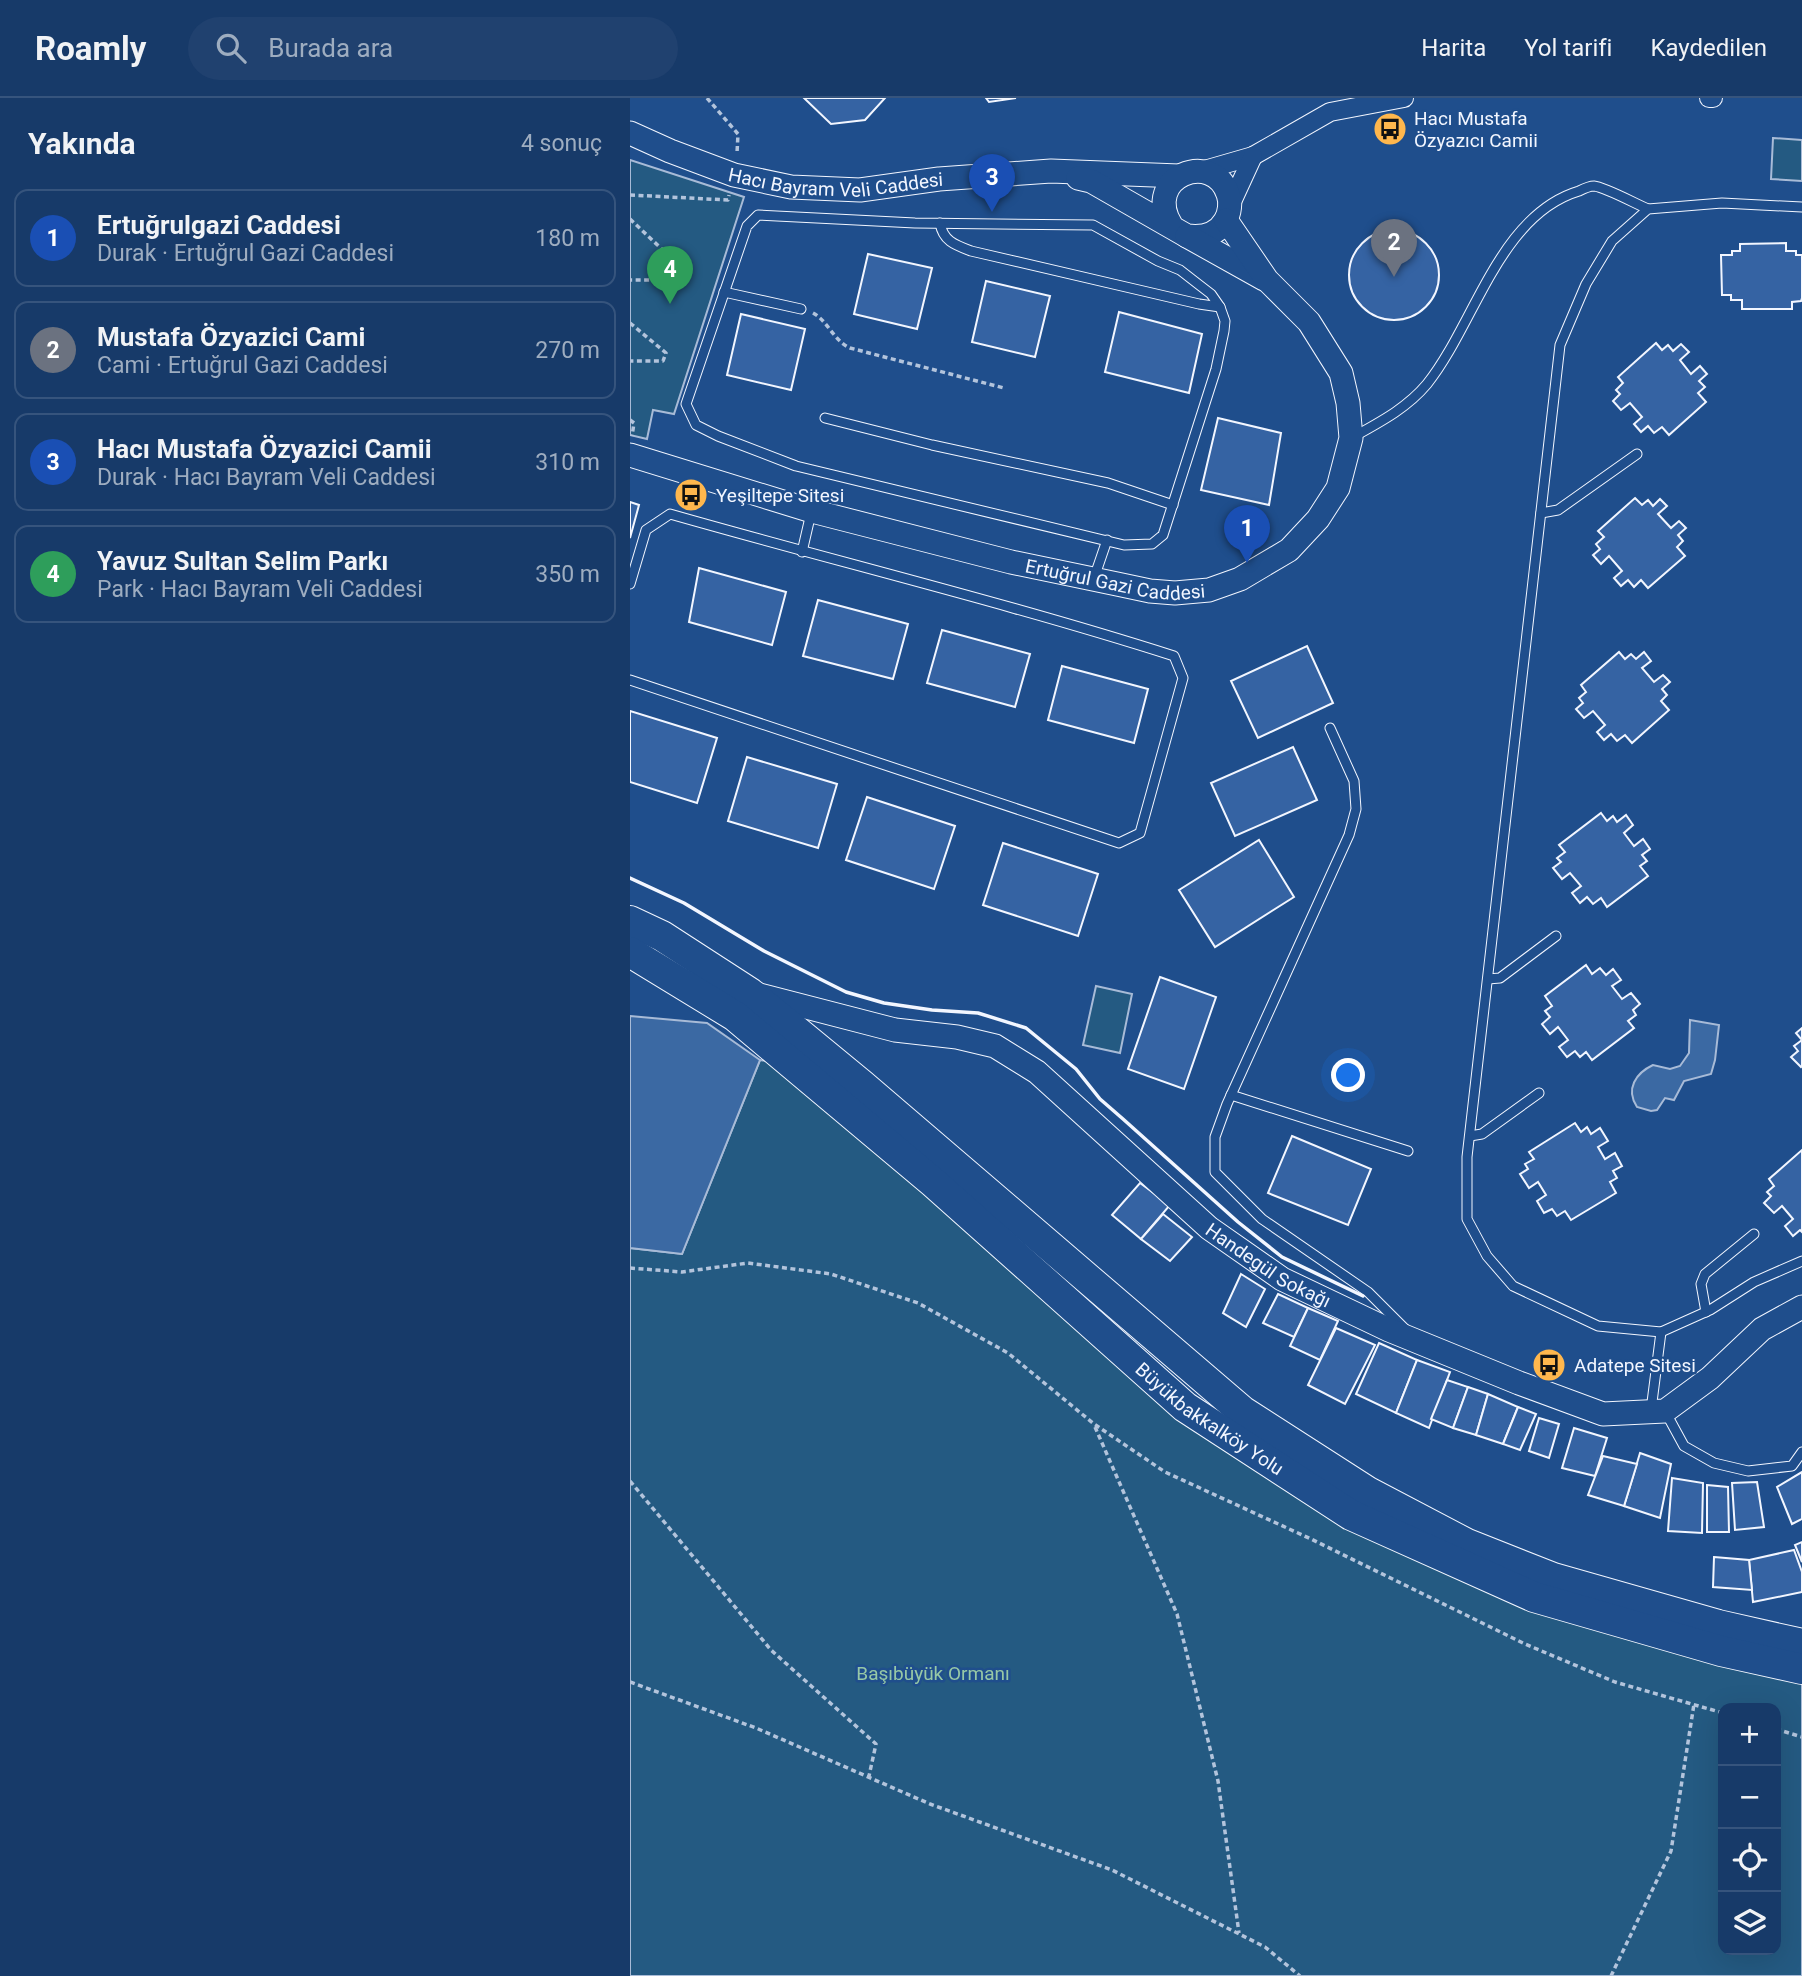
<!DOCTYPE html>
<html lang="tr">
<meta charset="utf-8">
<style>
body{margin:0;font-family:Roboto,sans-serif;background:#20416f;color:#f1f3f6}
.controls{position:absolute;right:21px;bottom:21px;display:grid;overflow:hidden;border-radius:14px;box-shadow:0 7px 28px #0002}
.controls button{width:63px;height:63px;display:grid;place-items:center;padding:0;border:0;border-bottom:2px solid #36547d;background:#173a69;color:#f1f3f6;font:35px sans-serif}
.you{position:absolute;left:719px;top:978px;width:24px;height:24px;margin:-18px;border:5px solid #fff;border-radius:50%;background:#1a73e8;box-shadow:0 0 0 10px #1a73e833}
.badge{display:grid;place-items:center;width:46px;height:46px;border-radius:50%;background:#e69b98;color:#fff;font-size:23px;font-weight:700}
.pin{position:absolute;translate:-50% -58px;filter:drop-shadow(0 2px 4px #0008)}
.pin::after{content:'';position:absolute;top:37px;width:24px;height:21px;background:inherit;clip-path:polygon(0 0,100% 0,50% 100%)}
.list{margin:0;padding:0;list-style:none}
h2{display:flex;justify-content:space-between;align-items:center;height:91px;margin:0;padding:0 28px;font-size:30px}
h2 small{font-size:23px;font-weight:400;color:#9eadc0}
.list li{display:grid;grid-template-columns:46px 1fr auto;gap:21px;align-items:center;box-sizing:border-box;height:98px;margin:0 14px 14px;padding:0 14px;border:2px solid #36547d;border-radius:14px}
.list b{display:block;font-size:26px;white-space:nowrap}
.list p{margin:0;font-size:23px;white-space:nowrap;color:#9eadc0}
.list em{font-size:23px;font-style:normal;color:#9eadc0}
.icon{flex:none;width:38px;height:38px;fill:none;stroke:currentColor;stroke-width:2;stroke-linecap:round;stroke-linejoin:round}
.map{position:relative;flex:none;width:1172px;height:1878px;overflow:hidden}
header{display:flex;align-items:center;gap:42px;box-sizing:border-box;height:98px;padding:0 35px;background:#173a69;border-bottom:2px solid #36547d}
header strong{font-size:33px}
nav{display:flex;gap:38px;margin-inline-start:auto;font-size:24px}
.search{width:490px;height:63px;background:#20416f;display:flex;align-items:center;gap:18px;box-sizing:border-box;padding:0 24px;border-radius:38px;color:#9eadc0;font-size:26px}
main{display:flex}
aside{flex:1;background:#173a69}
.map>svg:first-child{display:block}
.green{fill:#245a82;stroke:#a8bbd7;stroke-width:2;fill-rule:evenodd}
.water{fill:#3b69a3;stroke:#a8bbd7;stroke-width:2}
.building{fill:#3563a3;stroke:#f2f6ff;stroke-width:2}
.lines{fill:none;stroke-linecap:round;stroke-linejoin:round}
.service-casing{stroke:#f2f6ff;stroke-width:11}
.minor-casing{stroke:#f2f6ff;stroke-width:20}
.tertiary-casing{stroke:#f2f6ff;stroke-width:25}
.trunk-casing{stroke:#f2f6ff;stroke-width:32}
.path{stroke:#b3c4dc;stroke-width:3.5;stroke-dasharray:5 3.5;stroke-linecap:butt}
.service{stroke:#1f4e8c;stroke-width:9}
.minor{stroke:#1f4e8c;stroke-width:18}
.tertiary{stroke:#1f4e8c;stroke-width:23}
.trunk{stroke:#1f4e8c;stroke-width:30}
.wall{stroke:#f2f6ff;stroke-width:3.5}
.labels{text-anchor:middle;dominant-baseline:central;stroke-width:5;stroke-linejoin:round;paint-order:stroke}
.poi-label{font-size:19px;fill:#f2f6ff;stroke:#1f4e8c;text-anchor:start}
.street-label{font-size:19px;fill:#f2f6ff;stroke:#1f4e8c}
.park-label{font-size:19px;fill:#97c8a6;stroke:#1f4e8c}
</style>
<header>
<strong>Roamly</strong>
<div class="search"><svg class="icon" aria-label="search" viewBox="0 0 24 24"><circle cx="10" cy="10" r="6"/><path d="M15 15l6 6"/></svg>Burada ara</div>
<nav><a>Harita</a><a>Yol tarifi</a><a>Kaydedilen</a></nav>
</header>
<main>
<aside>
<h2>Yakında<small>4 sonuç</small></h2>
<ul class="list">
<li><span class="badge" style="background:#1a4fb4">1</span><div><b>Ertuğrulgazi Caddesi</b><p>Durak · Ertuğrul Gazi Caddesi</p></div><em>180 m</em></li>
<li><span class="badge" style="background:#6b7280">2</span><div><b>Mustafa Özyazici Cami</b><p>Cami · Ertuğrul Gazi Caddesi</p></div><em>270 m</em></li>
<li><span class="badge" style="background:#1a4fb4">3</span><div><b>Hacı Mustafa Özyazici Camii</b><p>Durak · Hacı Bayram Veli Caddesi</p></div><em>310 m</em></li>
<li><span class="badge" style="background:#2e9e5b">4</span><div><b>Yavuz Sultan Selim Parkı</b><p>Park · Hacı Bayram Veli Caddesi</p></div><em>350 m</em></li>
</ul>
</aside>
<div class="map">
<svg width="1172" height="1878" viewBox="0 0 1172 1878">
<rect width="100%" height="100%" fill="#1f4e8c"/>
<g class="green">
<path d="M1143,40L1172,42V83L1141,81Z"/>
<path d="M0,62L114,99L44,316L23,312L17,341L0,337Z"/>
<path d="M466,888L502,896L490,955L453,947Z"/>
<path d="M130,962L147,965L655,1381L1172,1584V1878H0V1150L52,1156ZM1093,1610H1146V1852H1093Z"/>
</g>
<g class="water">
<path d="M0,918L77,925L130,962L52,1156L0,1150Z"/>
<path d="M1060,922L1089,927L1085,962L1081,976L1054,983L1044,1002L1035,1000L1027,1012L1021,1013L1007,1009C995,991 1006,975 1023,967L1040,971L1050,968L1059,955Z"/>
</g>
<g class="building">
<path d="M174,0H255L235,22L201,26Z"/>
<path d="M356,0H386L359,4Z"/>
<circle cx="764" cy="177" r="45"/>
<path d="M1156,145V153H1166V157H1172V200L1171,203L1162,204V211H1112V202H1101V197H1092L1091,157H1102V153H1110V146Z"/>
<path d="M238,156L302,170L287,231L224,216Z"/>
<path d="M356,183L420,198L405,259L342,244Z"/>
<path d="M489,214L572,236L559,295L475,274Z"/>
<path d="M111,216L175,231L161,292L97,277Z"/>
<path d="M1026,245L1032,252L1038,247L1043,253L1051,246L1059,254L1050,262L1061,276L1070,268L1077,276L1069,283L1075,289L1068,295L1076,304L1039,337L1032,329L1024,335L1018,328L1011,334L1004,326L1012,319L1000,305L991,312L983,303L990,296L986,292L993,285L988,279Z"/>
<path d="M588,320L651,335L639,407L571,392Z"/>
<path d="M1005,400L1012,407L1018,402L1023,408L1030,401L1037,408L1028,416L1041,430L1049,423L1056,430L1048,437L1053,443L1047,449L1055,458L1018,490L1011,482L1004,489L998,482L991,488L984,480L992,473L979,458L971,466L963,457L970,451L966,446L974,439L968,433Z"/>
<path d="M0,404L9,407L0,440Z"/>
<path d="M69,470L156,494L142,547L59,524Z"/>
<path d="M188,502L278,526L263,581L173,558Z"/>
<path d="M312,532L400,556L385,609L297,585Z"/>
<path d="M677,548L703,605L628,640L601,583Z"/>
<path d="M989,554L995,561L1001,556L1006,561L1014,554L1021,563L1012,570L1024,584L1033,577L1040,584L1032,591L1037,597L1031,603L1039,612L1002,645L995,637L987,643L981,636L974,642L967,634L975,627L963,613L954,620L946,611L953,605L949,600L956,594L951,587Z"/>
<path d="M432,568L518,591L504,645L418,622Z"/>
<path d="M0,613L87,640L67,705L0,684Z"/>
<path d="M663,649L687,702L605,738L581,685Z"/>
<path d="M117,659L207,686L188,750L98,723Z"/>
<path d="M237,699L325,728L304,791L216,762Z"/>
<path d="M971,715L977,723L983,718L987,724L996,717L1003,727L994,735L1004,748L1013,741L1020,751L1012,757L1017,763L1010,768L1018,778L977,809L971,800L963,806L957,799L950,805L942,795L951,788L940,775L932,781L923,770L931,764L927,760L935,754L929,747Z"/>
<path d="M629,742L664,799L585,849L549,792Z"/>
<path d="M373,745L468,776L448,838L353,807Z"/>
<path d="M956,867L962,876L970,870L976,877L983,871L991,882L982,888L992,901L1001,895L1010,906L1003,912L1006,917L998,923L1004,930L962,962L956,954L950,959L945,953L937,959L929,949L938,942L928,929L920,936L912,926L920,919L915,913L922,908L915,898Z"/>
<path d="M530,879L586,899L554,991L498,971Z"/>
<path d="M1172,930V968L1171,969L1161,959L1168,953L1164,948L1172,942L1166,935Z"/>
<path d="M945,1025L951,1034L957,1029L961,1036L970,1030L978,1043L968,1049L975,1061L985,1055L992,1068L983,1073L987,1080L980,1084L986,1095L941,1122L935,1113L927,1118L922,1111L914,1115L907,1103L916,1097L908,1084L899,1090L890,1076L898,1071L895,1066L904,1061L899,1054Z"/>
<path d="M662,1038L741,1071L718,1127L638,1095Z"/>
<path d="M1172,1052V1134L1170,1132L1163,1138L1155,1128L1163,1121L1152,1108L1144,1115L1134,1105L1141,1098L1137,1094L1144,1088L1139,1081Z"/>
<path d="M510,1085L540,1107L511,1141L482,1117Z"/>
<path d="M533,1116L562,1139L540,1163L511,1141Z"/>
<path d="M611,1176L635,1191L616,1229L593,1215Z"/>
<path d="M648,1196L678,1210L664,1239L633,1225Z"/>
<path d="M678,1210L708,1223L690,1262L660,1248Z"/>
<path d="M706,1230L745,1247L715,1306L678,1287Z"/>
<path d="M749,1245L787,1262L766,1315L726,1296Z"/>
<path d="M787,1262L820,1274L799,1330L766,1315Z"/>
<path d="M817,1282L838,1289L823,1330L801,1321Z"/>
<path d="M838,1289L858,1296L846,1337L823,1330Z"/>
<path d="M858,1296L888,1309L873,1346L846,1337Z"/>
<path d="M888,1309L906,1316L890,1352L873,1346Z"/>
<path d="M909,1320L929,1326L919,1360L899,1353Z"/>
<path d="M944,1330L977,1340L965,1378L932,1370Z"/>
<path d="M1010,1355L1041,1366L1030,1420L994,1408Z"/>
<path d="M973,1358L1007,1366L994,1408L958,1397Z"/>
<path d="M1172,1374V1421L1162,1426L1147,1389Z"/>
<path d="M1042,1380L1073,1385L1072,1435L1038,1433Z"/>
<path d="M1127,1384L1134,1429L1105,1432L1102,1385Z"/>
<path d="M1077,1387L1098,1389L1099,1434H1077Z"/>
<path d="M1172,1444V1464L1165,1447Z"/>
<path d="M1164,1452L1172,1474V1494L1123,1504L1119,1462Z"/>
<path d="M1084,1459L1119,1462L1122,1492L1083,1489Z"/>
</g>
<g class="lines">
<defs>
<g id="service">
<path d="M1172,109L1092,105L1018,111L982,143L956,186L930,247L837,1059V1121L857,1158L883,1188L968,1228L1031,1234L1080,1212L1124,1184L1172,1163"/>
<path d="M128,117L285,125L463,127L528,163L550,172L568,186L581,196L590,209L595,223L594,233L586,271L533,437L522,446L494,447L166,368L88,338L66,327L56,306L117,128Z"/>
<path d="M310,125C313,143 325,147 341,153L569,206L590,209"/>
<path d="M94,194L171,211"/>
<path d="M195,320L302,347L478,385L543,407"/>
<path d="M723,339C750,324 777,310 797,286C845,226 869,117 949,93C953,91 960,88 964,88C975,89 1006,106 1018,111"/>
<path d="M911,415L928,412L1007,356"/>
<path d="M172,454L181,415"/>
<path d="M464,480L477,442"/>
<path d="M0,486L16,432L40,416C208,464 378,505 544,558L553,580L510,735L489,745L0,582"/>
<path d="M700,630L724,683L726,711L719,737L597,1006L585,1039V1074L632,1121L738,1194L775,1231"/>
<path d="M858,881L870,880L926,838"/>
<path d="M601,997L778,1053"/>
<path d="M840,1038L852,1036L909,995"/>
<path d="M1076,1214L1071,1186L1075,1176L1124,1136"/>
<path d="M1021,1312L1031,1234"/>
<path d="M1036,1315L1054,1348L1084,1365L1118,1373L1162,1368L1172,1354"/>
</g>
<g id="minor">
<path d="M1079,0H1083"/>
<path d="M571,73L623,58L700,14L774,0"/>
<path d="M600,108L623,58"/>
</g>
<g id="tertiary">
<path id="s1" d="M0,35L40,53L104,77L161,89L230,92L309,81L421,73L549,78"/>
<path d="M448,80L461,83L557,138C572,140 587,137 595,123C600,115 601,104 598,96C583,51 512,79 541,127"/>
<path d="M557,138L634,181"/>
<path id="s2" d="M0,357L182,413L381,464L487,486L520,493L545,495L579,492L610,481L659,452L688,421L708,390L721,340L718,305L711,275L679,224L637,182L596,122"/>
<path id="s3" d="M126,896L265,932L327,939L365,948L407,974L579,1130L652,1181L759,1232L889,1285L973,1316L1035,1313L1080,1280L1132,1231L1172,1209"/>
</g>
<g id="trunk">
<path d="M0,823L32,838L120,895L232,987L612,1313L738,1394L837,1446L923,1480L1088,1527L1172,1546"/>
<path id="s4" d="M0,854L105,918L304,1085L555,1309L721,1417L904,1499L1091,1553L1172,1571"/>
</g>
</defs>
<use href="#service" class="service-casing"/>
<use href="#minor" class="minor-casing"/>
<use href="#tertiary" class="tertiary-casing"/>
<use href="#trunk" class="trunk-casing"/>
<g class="path">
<path d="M77,0L108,36L107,55"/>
<path d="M0,97L98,102L99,97"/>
<path d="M0,121L57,175L49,182H0"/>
<path d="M183,215C198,223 203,242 220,250L374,290"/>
<path d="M0,225L36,255L33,263H0"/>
<path d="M0,322L4,325L2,338"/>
<path d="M0,1170L52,1174L118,1165L201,1176L288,1205L378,1255L464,1326L535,1374L681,1441L895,1546L985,1584L1093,1615"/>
<path d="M465,1329L547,1516L588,1683L609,1835"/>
<path d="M0,1383L141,1552L246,1646L239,1678"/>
<path d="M0,1584L126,1630L300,1706L482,1772L635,1849L670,1878"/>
<path d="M1146,1631L1172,1639"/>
<path d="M981,1878L1041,1753L1064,1606"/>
</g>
<use href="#service" class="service"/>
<use href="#minor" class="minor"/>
<use href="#tertiary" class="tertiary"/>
<use href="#trunk" class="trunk"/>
<path class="wall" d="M0,780L54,805L134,853L216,894L254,905L302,912L348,915L396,930L446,971L470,1001L493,1021L608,1124L652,1159L733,1198"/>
</g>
<defs>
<symbol id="bus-disc" viewBox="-11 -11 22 22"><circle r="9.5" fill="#ffb74d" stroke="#1f4e8c"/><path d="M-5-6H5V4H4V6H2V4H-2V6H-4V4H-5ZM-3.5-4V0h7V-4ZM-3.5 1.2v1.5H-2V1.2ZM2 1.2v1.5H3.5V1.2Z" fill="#111"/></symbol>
</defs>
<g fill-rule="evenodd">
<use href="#bus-disc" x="741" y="12" width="38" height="38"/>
<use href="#bus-disc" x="42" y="378" width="38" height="38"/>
<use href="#bus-disc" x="900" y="1248" width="38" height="38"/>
</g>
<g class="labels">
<g class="poi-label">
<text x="784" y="20">Hacı Mustafa<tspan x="784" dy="22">Özyazıcı Camii</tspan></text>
<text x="86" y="397">Yeşiltepe Sitesi</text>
<text x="944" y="1267">Adatepe Sitesi</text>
</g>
<g class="street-label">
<text stroke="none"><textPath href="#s1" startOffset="215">Hacı Bayram Veli Caddesi</textPath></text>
<text stroke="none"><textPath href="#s2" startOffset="502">Ertuğrul Gazi Caddesi</textPath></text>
<text stroke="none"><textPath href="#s3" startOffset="597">Handegül Sokağı</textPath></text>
<text stroke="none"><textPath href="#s4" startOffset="746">Büyükbakkalköy Yolu</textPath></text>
</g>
<g class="park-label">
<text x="303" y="1575">Başıbüyük Ormanı</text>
</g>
</g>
</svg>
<div class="controls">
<button>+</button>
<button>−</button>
<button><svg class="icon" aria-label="locate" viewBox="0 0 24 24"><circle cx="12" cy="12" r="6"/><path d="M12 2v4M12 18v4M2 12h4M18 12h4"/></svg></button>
<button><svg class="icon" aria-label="layers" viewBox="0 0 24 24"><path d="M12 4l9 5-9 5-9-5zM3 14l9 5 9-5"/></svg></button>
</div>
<div class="you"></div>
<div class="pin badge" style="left:617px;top:465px;background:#1a4fb4">1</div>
<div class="pin badge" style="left:764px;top:179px;background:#6b7280">2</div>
<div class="pin badge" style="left:362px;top:114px;background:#1a4fb4">3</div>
<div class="pin badge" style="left:40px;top:206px;background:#2e9e5b">4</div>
</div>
</main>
